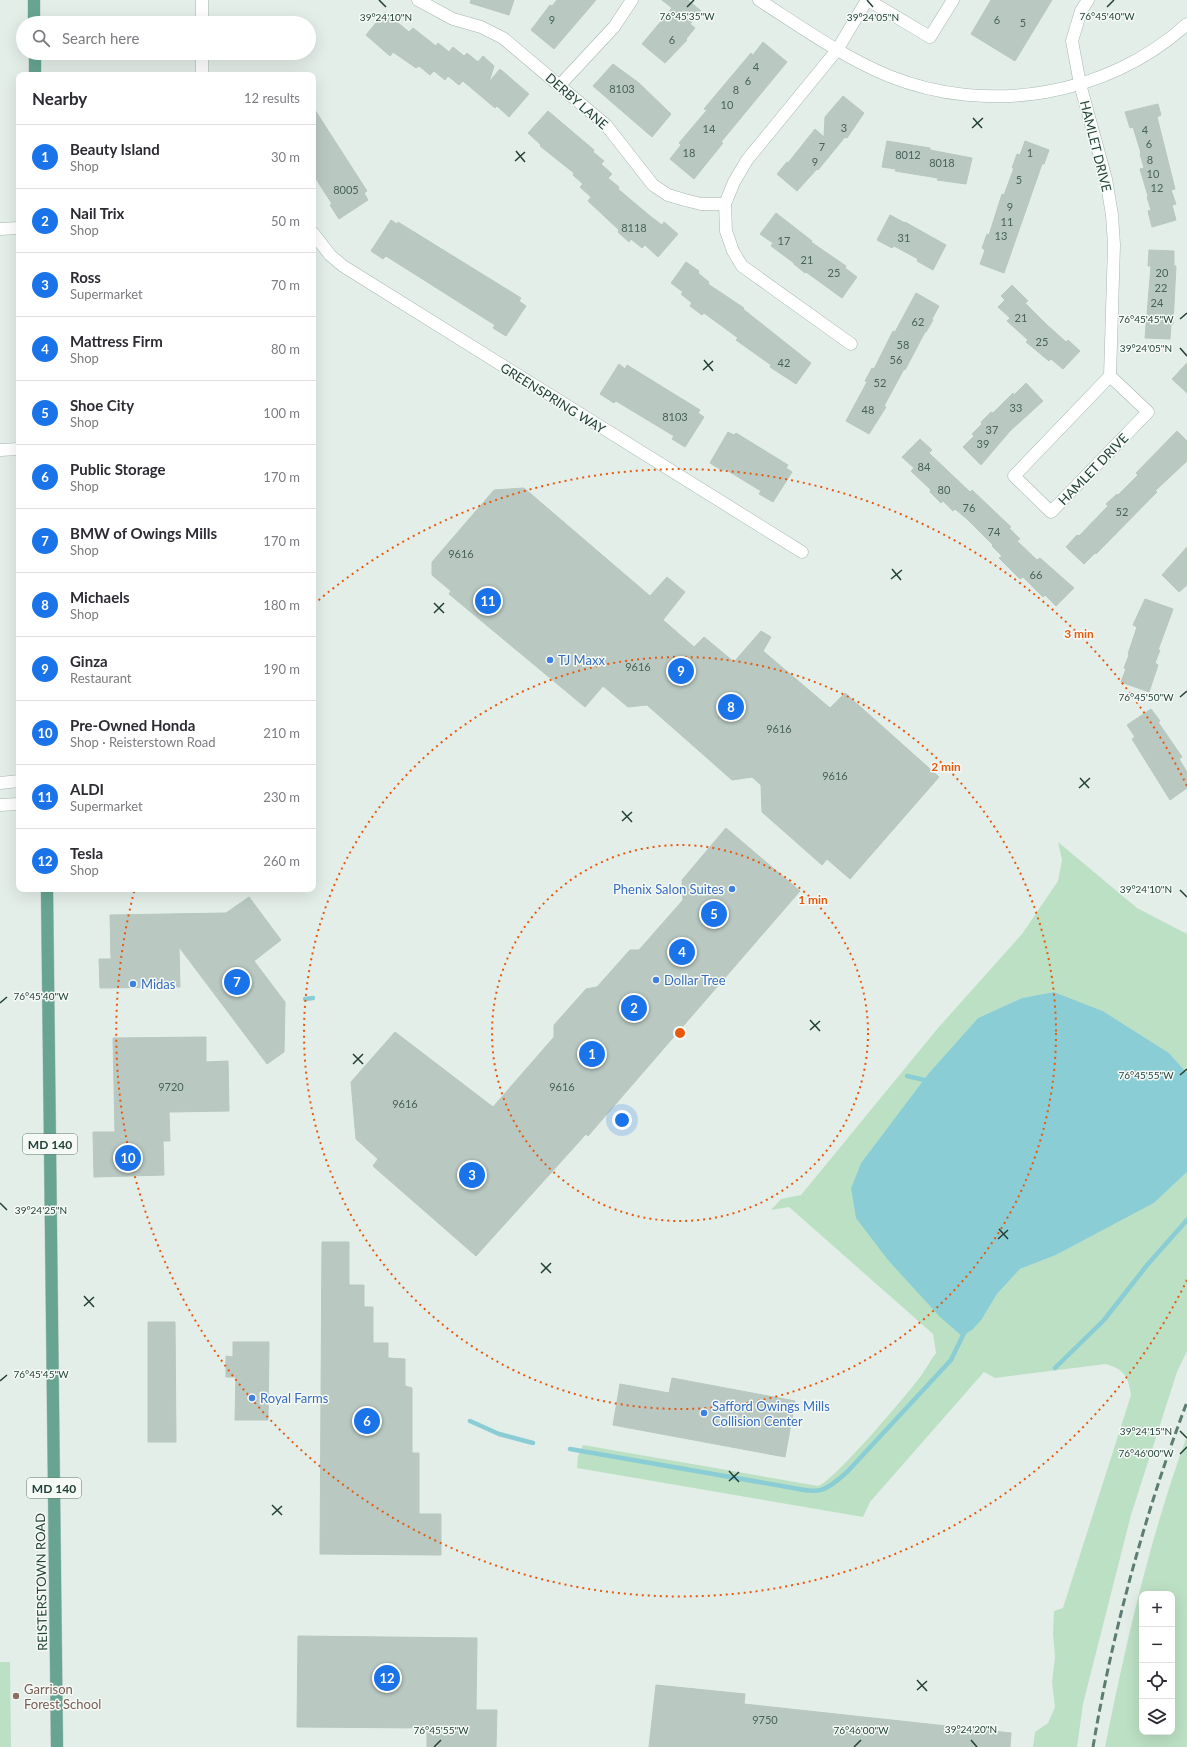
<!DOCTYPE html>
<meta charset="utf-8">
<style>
body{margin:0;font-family:Lato,sans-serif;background:#f7f7f7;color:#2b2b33}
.controls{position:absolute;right:12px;bottom:12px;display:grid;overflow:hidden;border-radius:8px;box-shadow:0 4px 16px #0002}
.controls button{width:36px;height:36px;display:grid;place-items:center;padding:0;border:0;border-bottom:1px solid #e1e1e2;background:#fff;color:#2b2b33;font:20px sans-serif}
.you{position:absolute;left:622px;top:1120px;width:14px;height:14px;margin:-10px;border:3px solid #fff;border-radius:50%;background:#1a73e8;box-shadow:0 0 0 6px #1a73e833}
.badge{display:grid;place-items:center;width:26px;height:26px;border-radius:50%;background:#1a73e8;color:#fff;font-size:13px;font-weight:700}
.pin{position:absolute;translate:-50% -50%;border:2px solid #fff;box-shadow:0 1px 4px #0006}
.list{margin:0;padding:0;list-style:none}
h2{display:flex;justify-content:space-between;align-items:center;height:52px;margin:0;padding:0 16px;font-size:17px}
h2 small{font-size:13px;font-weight:400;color:#7c7c81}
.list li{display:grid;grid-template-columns:26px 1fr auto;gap:12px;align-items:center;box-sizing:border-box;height:64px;padding:0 16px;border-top:1px solid #e1e1e2}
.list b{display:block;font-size:15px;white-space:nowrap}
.list p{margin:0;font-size:13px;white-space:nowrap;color:#7c7c81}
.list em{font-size:13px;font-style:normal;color:#7c7c81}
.icon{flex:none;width:22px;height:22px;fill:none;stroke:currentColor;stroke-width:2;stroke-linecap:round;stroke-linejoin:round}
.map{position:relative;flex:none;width:1187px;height:1747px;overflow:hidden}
.search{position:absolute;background:#fff;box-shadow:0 4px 16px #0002;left:16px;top:16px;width:300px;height:44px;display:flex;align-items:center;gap:10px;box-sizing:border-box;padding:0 14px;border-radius:22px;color:#7c7c81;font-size:15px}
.panel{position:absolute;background:#fff;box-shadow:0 4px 16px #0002;left:16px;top:72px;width:300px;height:820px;border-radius:8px}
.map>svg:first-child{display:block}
.green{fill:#bce0c4;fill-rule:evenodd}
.water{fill:#8acdd4}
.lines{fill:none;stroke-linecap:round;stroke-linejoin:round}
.stream{stroke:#8acdd4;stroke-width:4.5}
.building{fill:#b9c9c2;stroke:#b6c8bf}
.minor-casing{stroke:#a6b6b0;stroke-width:13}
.major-casing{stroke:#c1cac7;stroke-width:13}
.minor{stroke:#fff;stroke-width:12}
.major{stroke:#67a592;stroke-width:12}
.rail{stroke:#5d7c72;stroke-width:3;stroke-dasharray:8 4;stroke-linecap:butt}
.ticks{fill:none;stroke:#224037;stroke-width:1.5}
.ring{fill:none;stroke:#e8590c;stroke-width:2;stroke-dasharray:2 4}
.shop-dot{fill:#3f7fe0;stroke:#f5faf7;stroke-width:1.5}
.education-dot{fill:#8d6e63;stroke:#f5faf7;stroke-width:1.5}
.labels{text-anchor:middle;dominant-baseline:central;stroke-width:3;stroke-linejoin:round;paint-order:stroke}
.number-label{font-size:11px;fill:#48625a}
.shield{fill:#f5faf7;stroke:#617871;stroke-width:1}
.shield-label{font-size:12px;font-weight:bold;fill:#224037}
.street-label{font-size:13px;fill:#224037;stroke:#f5faf7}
.shop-label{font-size:13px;fill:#366cbe;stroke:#f5faf7;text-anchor:start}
.education-label{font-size:13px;fill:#785e54;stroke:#f5faf7;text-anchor:start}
.ticks-label{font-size:10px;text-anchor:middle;fill:#224037;stroke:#f5faf7;stroke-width:3;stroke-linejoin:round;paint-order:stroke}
.centre{fill:#e8590c;stroke:#f5faf7;stroke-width:2}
.ring-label{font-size:12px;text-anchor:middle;font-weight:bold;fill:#e8590c;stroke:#f5faf7;stroke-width:3;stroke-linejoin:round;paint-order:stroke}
</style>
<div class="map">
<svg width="1187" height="1747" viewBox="0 0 1187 1747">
<rect width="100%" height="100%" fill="#e4eee9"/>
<g class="green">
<path d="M1058,842L1137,908L1187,934V1073L1169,1053L1103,1011L1054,992L1022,998L978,1018L928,1074L861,1163L851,1188L982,1319L997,1294L1020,1269L1056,1255L1154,1203L1187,1172V1351L1177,1372L1131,1515L1083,1704L1077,1747H1033L1035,1732L1048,1723L1055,1707L1052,1682L1055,1657L1053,1634L1054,1611L1063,1608L1131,1395C1128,1376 1125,1370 1106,1364L995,1378L984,1372L870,1502L863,1517L577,1468L578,1456L583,1445L818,1486C834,1481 903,1399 917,1381C924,1373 929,1362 936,1353L933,1334L789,1207L771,1210L781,1199L801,1195L938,1028L1022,934L1058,881L1062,860Z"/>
<path d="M1187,1436V1747H1105C1126,1642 1150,1537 1187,1436ZM1142,1594H1172V1732H1142Z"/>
<path d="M0,1662H10L11,1747H0Z"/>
</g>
<path class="water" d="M1054,992L1103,1011L1169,1053L1187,1073V1172L1154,1203L1056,1255L1020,1269L997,1294L982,1319L972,1330L962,1336L940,1317L888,1260L856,1218L851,1188L861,1163L928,1074L978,1018L1022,998Z"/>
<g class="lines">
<g class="stream">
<path d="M305,999L313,998"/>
<path d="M907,1076L929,1081"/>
<path d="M1055,1368L1104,1320L1148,1264L1187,1220"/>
<path d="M470,1421L499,1434L533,1443"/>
<path d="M570,1449L782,1486C818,1492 820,1497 848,1471L951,1360L965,1331"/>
</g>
</g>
<g class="building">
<path d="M471,0H514L509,15L470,3Z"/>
<path d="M557,0H596L554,49L531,30L550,5L552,6Z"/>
<path d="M662,0H688L701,11L690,24L695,28L686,39L687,40L665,63L642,44L672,8Z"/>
<path d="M991,0H1052L1015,61L971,34Z"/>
<path d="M385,12L409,32L413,28L436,46L438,43L449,52L453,47L464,56L467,53L478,62L483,56L494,66L489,82L500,69L529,94L509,117L497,106L495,108L463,81L459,85L448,76L445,80L434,71L430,75L419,66L416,68L393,52L390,56L366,35Z"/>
<path d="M763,42L787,62L721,142L723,143L694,179L670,159L681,145L679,143L707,110L704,109L714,97L751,53L753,55Z"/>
<path d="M613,64L639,83L671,114L652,137L593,86Z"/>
<path d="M843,96L864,113L847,138L845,137L818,170L817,169L797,191L777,174L787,162L788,163L815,129L824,137L825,117Z"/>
<path d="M1158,104L1161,115L1157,117L1175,189L1171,190L1176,204L1172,205L1176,220L1152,227L1148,211L1151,210L1147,197L1148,196L1140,169L1144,168L1140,154L1141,153L1133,127L1130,128L1125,112Z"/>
<path d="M313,107L367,191L364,193L368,200L339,219L330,205L332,204L313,174Z"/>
<path d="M548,111L594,150L593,152L604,161L601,164L612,174L608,178L619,187L618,189L650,216L662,225L664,222L678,234L658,257L645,245L642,248L631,239L629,242L618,232L619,230L588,201L591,197L580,187L583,184L573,175L574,173L540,146L541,145L528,133Z"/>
<path d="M887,141L930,148V150L972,158L966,184L937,180L938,178L895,171L896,169L882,167Z"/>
<path d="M1025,141L1049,150L1044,164H1042L1004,273L980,264L985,250L982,248L987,234L989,235L1002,194L1004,195L1014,168H1012L1017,154L1020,155Z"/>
<path d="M776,213L812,241L811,242L846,266L845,268L857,277L842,298L806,272L805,273L794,264V263L771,246L773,243L760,234Z"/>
<path d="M890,215L905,223V222L946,245L933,270L917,261L918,259L894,246L892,248L877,240Z"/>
<path d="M391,220L397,224L398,222L521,298L519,301L526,306L506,336L493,328L495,325L386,256L383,259L371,251Z"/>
<path d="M1149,250L1174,251V266H1176L1173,324H1171L1170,339L1145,338L1151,266H1148Z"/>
<path d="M686,262L699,271L698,273L709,282L708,284L744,308L743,309L811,363L796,384L770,367L771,365L736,340L738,338L726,329L704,313L702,315L690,306L692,303L681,294L683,292L671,283Z"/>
<path d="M1012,285L1028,301L1025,303L1046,324L1066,342L1068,340L1080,351L1063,369L1051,359L1049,361L1026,342L1028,340L1007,321L1010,318L998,307L1005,300L1001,296Z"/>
<path d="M916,293L939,306L932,319L933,320L926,332H925L905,370L904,369L884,406L886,407L869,434L846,421L867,382L865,381L872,368L874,369L893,331L895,332Z"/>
<path d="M1187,363V393L1172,379Z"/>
<path d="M619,364L625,369L627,365L700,410L698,413L704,417L685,447L672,439L674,436L616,401L614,403L600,394Z"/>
<path d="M1026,383L1043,401L1010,431L981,465L963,447L974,436L972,434L982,424L981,422L991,412L993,413L1013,393L1014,395Z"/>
<path d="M1177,431L1187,441V461L1155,491L1157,492L1096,554L1095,553L1084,564L1066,547L1077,535L1079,536L1108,506L1106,504L1117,494L1118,495L1138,475L1136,473Z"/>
<path d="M728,432L734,435L736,433L788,465L786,468L792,472L773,502L759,494L761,491L725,469L723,471L710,463Z"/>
<path d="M920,439L932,450L929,453L950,473L970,492L972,490L1011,527L1009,528L1020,539L1017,541L1037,560L1040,558L1074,588L1056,606L1045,595L1043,597L1023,577L1020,579L999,558L1002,556L992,546L993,545L967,519L955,509L953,511L943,501L941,503L930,492L931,490L911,471L914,468L902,457Z"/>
<path d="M524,488L650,596L667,577L685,592L663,620L694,647L704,637L734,662L761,631L771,637L763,651L830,708L845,693L939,777L850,879L827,859L822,865L762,812L761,785L752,777L732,780L647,705L628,707L603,686L585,707L449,594L451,591L432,575V562L494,490Z"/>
<path d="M1187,547V585L1179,592L1162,575Z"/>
<path d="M1145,599L1173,609L1158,650H1160L1155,663L1158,665L1149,692L1121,682L1126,669L1124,668L1129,655L1128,654L1137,627L1133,625Z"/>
<path d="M1151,709L1160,721L1158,722L1182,757L1179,759L1187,772V788L1170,800L1132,739L1135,737L1127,725Z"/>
<path d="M726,828L800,891L588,1136L586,1134L476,1256L373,1166L378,1159L356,1139L351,1082L395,1032L493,1107L554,1037V1025L586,989L597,987L630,950H639L683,900L682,880Z"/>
<path d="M249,897L281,940L254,961L285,1002L284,1052L267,1064L179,947L180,987L100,988L99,959H111L110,915L226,913Z"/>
<path d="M206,1037V1062L228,1061L229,1111L169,1112L170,1141H163L164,1175L94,1177L93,1132H115L113,1038Z"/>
<path d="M322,1242H349V1285H364V1307H373V1343H388V1358L405,1359V1386L412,1388V1453H419V1514H441V1555L320,1554Z"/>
<path d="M148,1322H175L176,1442H148Z"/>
<path d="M233,1342H269L268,1420H235L236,1377H226V1356L233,1357Z"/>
<path d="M672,1378L795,1401L785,1457L613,1425L620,1384L669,1393Z"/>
<path d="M298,1636L477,1638L476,1710H497L496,1747H427V1728L297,1727Z"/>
<path d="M656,1685L745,1694L744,1704L1011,1733L1010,1747H649Z"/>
</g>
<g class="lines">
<defs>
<g id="minor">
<path d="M202,0V23"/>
<path d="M418,0L453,19L481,27L503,38L606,125L653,185L668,195L685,200L701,204H725"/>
<path d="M759,0C801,27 843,57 889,76C988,116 1108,96 1187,24"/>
<path d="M868,0L930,37L953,0"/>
<path d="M1088,0L1081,11L1072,41L1080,84L1106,179L1112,215L1114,245L1110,376L1014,476L1051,512L1148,412L1110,376"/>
<path d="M202,53V75"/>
<path d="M560,85L614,27L632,0"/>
<path d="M0,229L19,228"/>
<path d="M313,233L330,255L343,266L802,552"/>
<path d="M851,344L742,266L733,251L726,231L725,204L734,182L747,160L837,50L867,0"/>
<path d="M0,450L19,449"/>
<path d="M0,783L19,781"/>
<path d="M0,805L19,804"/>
</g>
<g id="major">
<path d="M34,0V23"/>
<path d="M35,53V75"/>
<path d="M47,889L57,1747"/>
</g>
</defs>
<use href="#minor" class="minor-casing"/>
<use href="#major" class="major-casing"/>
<use href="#minor" class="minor"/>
<use href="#major" class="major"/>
<path class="rail" d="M1093,1747C1112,1633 1146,1510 1187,1402"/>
</g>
<path class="ticks" d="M379,0L386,7M867,0L873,7M687,7L694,0M1107,7L1114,0M973,118L982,128M972,128L983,118M516,151L525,162M515,161L525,152M1180,319L1187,313M1180,348L1187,356M704,360L713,371M703,370L713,361M892,569L901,580M891,579L902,570M434,603L444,613M434,613L444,603M1180,697L1187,691M1080,778L1089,788M1079,788L1090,778M622,811L632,822M622,821L632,812M1180,890L1187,897M0,1003L7,997M810,1020L820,1031M810,1030L820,1021M353,1054L363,1064M353,1064L363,1054M1180,1075L1187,1069M0,1203L7,1210M999,1229L1008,1239M998,1239L1008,1230M541,1263L551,1273M541,1273L551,1263M84,1296L94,1307M84,1306L94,1297M0,1381L7,1375M1180,1431L1187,1438M1180,1454L1187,1447M729,1471L739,1482M729,1481L739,1472M272,1505L282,1515M272,1515L282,1506M917,1680L927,1691M917,1690L927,1681M971,1740L977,1747M434,1747L441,1740M854,1747L861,1740"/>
<g class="ring">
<circle cx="680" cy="1033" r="188"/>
<circle cx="680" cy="1033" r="376"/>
<path d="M1187 1280A564 564 0 0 1 134 892M314 604A564 564 0 0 1 1187 786"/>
</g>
<g class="shop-dot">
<circle cx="550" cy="660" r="4"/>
<circle cx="732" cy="889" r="4"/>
<circle cx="656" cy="980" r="4"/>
<circle cx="133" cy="984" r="4"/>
<circle cx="252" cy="1398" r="4"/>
<circle cx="704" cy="1413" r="4"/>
</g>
<circle class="education-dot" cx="16" cy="1696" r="4"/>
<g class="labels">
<g class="number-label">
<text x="552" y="19">9</text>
<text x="997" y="19">6</text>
<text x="1023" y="22">5</text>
<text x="672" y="39">6</text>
<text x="756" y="66">4</text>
<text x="748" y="80">6</text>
<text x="622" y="88">8103</text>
<text x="736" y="89">8</text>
<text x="727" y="104">10</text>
<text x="844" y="127">3</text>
<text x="709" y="128">14</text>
<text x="1145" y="129">4</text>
<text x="1149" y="143">6</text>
<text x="822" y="146">7</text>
<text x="689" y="152">18</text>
<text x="1030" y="152">1</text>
<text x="908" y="154">8012</text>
<text x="1150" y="159">8</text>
<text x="815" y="161">9</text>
<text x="942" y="162">8018</text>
<text x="1153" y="173">10</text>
<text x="1019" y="179">5</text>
<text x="1157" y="187">12</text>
<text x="346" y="189">8005</text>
<text x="1010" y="206">9</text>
<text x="1007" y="221">11</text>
<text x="634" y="227">8118</text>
<text x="1001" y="235">13</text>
<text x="904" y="237">31</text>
<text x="784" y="240">17</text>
<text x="807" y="259">21</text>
<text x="834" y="272">25</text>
<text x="1162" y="272">20</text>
<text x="1161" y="287">22</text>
<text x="1157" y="302">24</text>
<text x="1021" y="317">21</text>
<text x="918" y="321">62</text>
<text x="1042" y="341">25</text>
<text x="903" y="344">58</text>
<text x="896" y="359">56</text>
<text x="784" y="362">42</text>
<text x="880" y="382">52</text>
<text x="1016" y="407">33</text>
<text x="868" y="409">48</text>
<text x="675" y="416">8103</text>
<text x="992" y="429">37</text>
<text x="983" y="443">39</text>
<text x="924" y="466">84</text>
<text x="944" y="489">80</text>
<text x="969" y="507">76</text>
<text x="1122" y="511">52</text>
<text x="994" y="531">74</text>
<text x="461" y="553">9616</text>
<text x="1036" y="574">66</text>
<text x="638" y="666">9616</text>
<text x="779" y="728">9616</text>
<text x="835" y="775">9616</text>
<text x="171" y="1086">9720</text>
<text x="562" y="1086">9616</text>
<text x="405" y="1103">9616</text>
<text x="765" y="1719">9750</text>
</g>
<g class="shield">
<rect x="23" y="1134" width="54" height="20" rx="3"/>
<rect x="27" y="1478" width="54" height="20" rx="3"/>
</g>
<g class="shield-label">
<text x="50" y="1144">MD 140</text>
<text x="54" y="1488">MD 140</text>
</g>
<g class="street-label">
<text transform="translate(577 101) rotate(41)">DERBY LANE</text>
<text transform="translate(1096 146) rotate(76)">HAMLET DRIVE</text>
<text transform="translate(553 398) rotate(32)">GREENSPRING WAY</text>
<text transform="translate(1093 469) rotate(-46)">HAMLET DRIVE</text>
<text transform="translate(41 1582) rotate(-91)">REISTERSTOWN ROAD</text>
</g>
<g class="shop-label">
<text x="558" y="660">TJ Maxx</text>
<text x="724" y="889" text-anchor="end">Phenix Salon Suites</text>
<text x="664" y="980">Dollar Tree</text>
<text x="141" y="984">Midas</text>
<text x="260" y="1398">Royal Farms</text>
<text x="712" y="1406">Safford Owings Mills<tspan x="712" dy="15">Collision Center</tspan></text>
</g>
<g class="education-label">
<text x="24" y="1689">Garrison<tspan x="24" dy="15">Forest School</tspan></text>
</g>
</g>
<g class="ticks-label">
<text x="687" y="20">76°45'35"W</text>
<text x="1107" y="20">76°45'40"W</text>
<text x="386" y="21">39°24'10"N</text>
<text x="873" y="21">39°24'05"N</text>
<text x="1146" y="323">76°45'45"W</text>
<text x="1146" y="352">39°24'05"N</text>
<text x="1146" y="701">76°45'50"W</text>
<text x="1146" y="893">39°24'10"N</text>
<text x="41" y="1000">76°45'40"W</text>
<text x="1146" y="1079">76°45'55"W</text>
<text x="41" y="1214">39°24'25"N</text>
<text x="41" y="1378">76°45'45"W</text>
<text x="1146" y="1435">39°24'15"N</text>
<text x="1146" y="1457">76°46'00"W</text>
<text x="971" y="1733">39°24'20"N</text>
<text x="441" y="1734">76°45'55"W</text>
<text x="861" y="1734">76°46'00"W</text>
</g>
<circle cx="680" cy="1033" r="6" class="centre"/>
<g class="ring-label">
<text x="1079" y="638">3 min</text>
<text x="946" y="771">2 min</text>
<text x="813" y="904">1 min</text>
</g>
</svg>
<div class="controls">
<button>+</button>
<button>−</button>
<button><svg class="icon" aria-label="locate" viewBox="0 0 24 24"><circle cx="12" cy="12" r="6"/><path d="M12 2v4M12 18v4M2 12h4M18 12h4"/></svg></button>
<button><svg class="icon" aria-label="layers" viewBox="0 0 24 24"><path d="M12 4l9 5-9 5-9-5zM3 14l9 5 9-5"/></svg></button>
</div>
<div class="you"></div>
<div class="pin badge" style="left:592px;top:1054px">1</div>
<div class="pin badge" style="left:634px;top:1008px">2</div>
<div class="pin badge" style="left:472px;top:1175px">3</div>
<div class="pin badge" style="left:682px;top:952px">4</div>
<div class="pin badge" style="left:714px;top:914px">5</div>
<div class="pin badge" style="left:367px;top:1421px">6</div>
<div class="pin badge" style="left:237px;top:982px">7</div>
<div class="pin badge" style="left:731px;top:707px">8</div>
<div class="pin badge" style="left:681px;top:671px">9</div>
<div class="pin badge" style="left:128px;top:1158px">10</div>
<div class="pin badge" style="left:488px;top:601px">11</div>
<div class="pin badge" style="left:387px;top:1678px">12</div>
<div class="search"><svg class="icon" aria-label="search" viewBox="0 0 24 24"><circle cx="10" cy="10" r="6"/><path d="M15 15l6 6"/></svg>Search here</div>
<section class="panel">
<h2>Nearby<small>12 results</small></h2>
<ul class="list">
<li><span class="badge">1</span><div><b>Beauty Island</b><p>Shop</p></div><em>30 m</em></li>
<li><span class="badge">2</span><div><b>Nail Trix</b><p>Shop</p></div><em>50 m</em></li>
<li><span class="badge">3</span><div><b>Ross</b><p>Supermarket</p></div><em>70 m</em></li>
<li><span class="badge">4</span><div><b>Mattress Firm</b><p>Shop</p></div><em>80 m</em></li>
<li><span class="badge">5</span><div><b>Shoe City</b><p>Shop</p></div><em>100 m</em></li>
<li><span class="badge">6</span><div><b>Public Storage</b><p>Shop</p></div><em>170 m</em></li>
<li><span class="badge">7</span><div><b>BMW of Owings Mills</b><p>Shop</p></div><em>170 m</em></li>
<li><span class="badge">8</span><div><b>Michaels</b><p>Shop</p></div><em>180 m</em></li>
<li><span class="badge">9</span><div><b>Ginza</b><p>Restaurant</p></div><em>190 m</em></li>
<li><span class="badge">10</span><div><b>Pre-Owned Honda</b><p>Shop · Reisterstown Road</p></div><em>210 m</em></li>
<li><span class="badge">11</span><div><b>ALDI</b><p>Supermarket</p></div><em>230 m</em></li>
<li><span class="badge">12</span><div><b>Tesla</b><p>Shop</p></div><em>260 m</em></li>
</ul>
</section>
</div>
